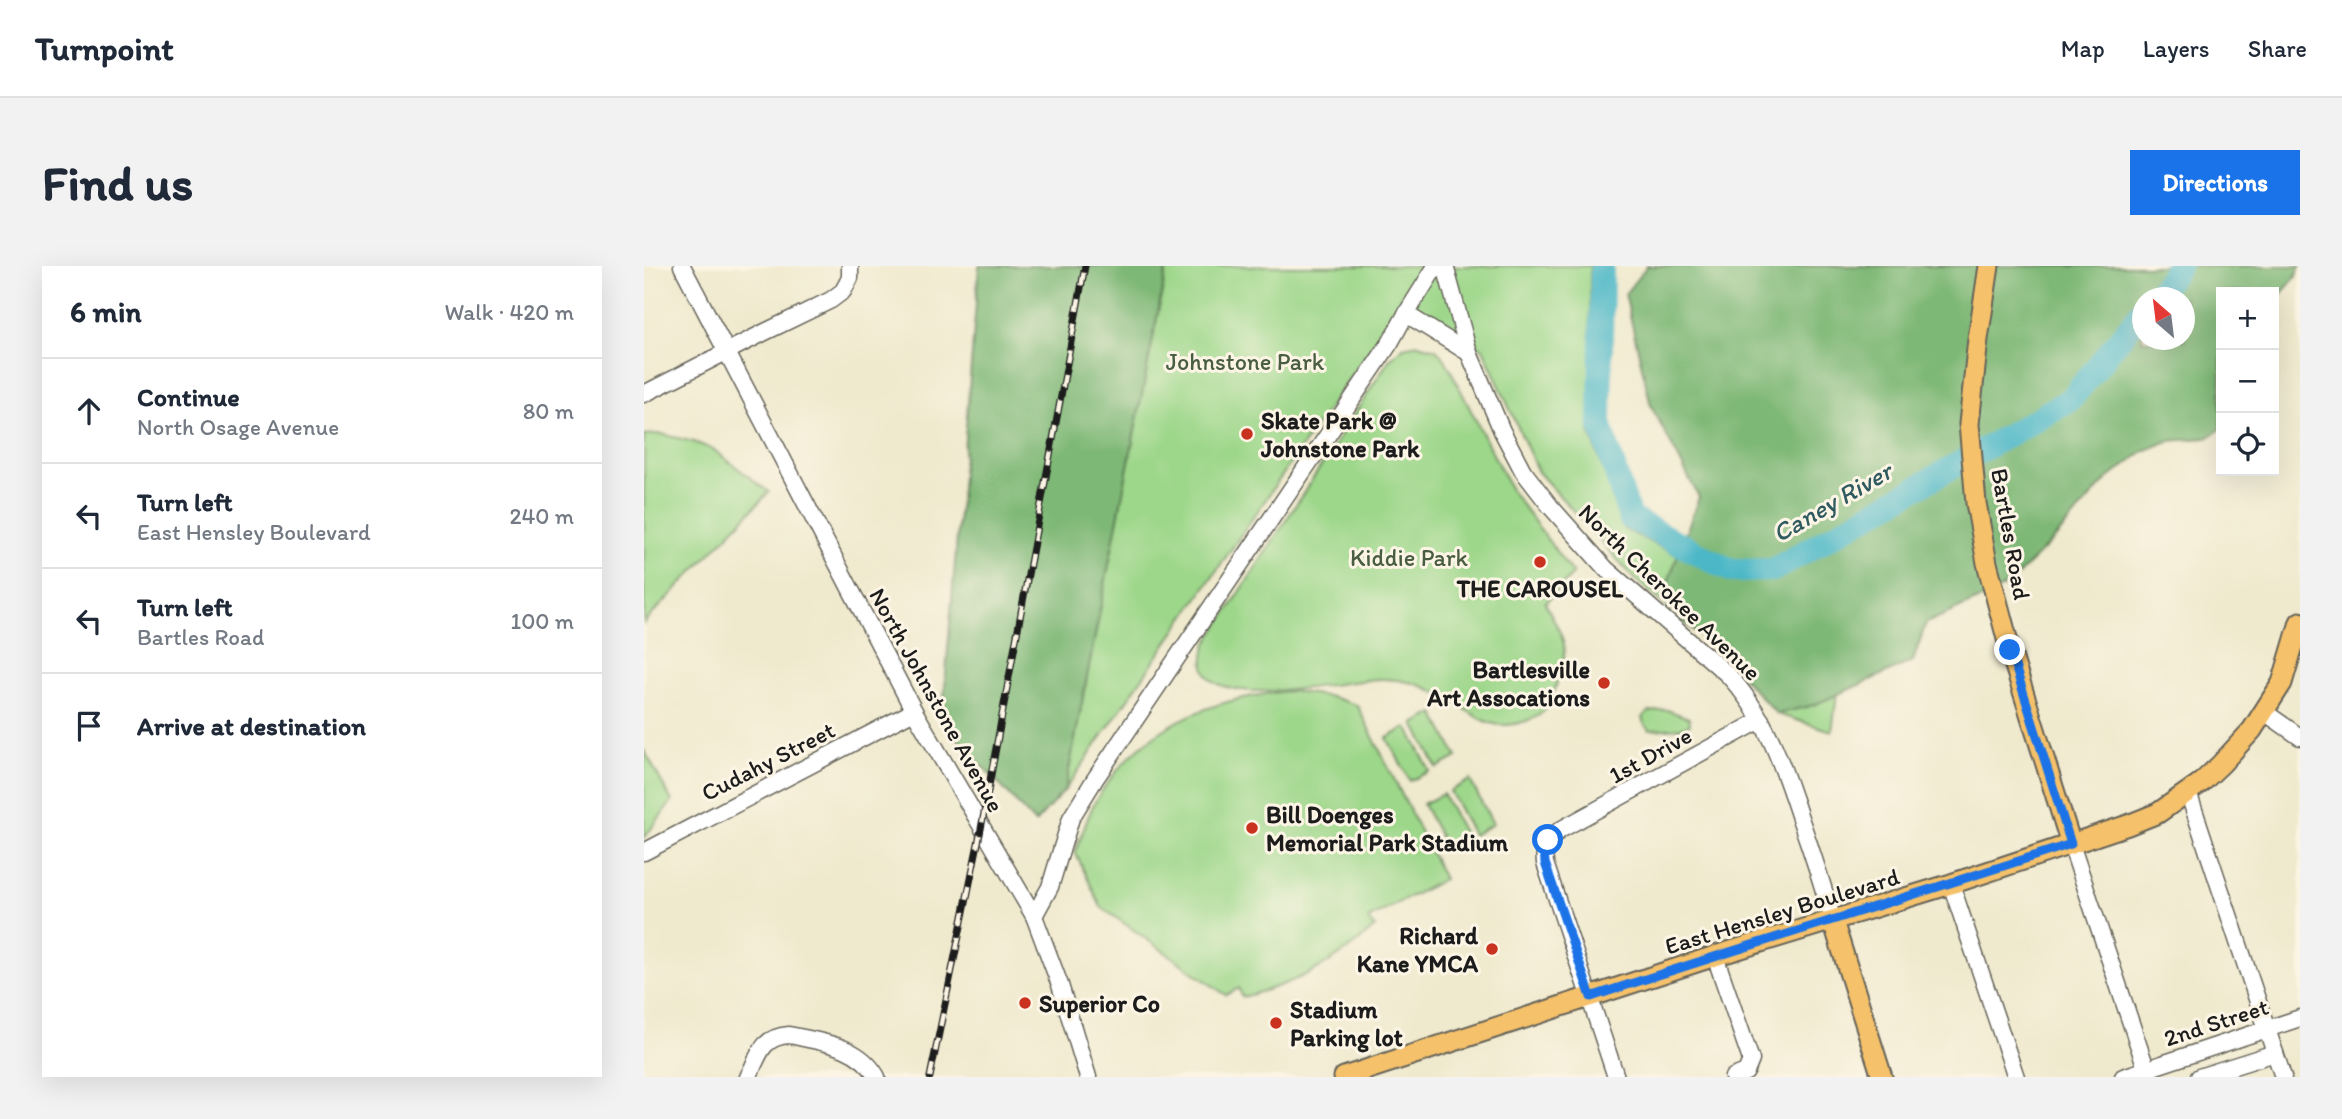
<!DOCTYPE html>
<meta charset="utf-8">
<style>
body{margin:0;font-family:Itim,sans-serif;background:#f2f2f3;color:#1f2937}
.controls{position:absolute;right:21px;top:21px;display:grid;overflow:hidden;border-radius:0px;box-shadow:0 7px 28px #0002}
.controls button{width:63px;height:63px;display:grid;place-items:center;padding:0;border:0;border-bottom:2px solid #e0e1e3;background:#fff;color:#1f2937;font:35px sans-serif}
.compass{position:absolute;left:1488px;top:21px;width:63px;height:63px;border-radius:50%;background:#fff;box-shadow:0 7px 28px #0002;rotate:332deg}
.stop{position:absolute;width:21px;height:21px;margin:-16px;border:5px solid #1a73e8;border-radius:50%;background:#fff}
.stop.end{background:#1a73e8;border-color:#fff;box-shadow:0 2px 7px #0008}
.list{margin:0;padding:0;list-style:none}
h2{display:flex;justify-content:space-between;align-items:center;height:91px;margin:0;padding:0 28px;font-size:30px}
h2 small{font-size:23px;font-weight:400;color:#747a83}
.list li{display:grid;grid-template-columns:46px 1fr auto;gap:21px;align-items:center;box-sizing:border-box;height:105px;padding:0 28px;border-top:2px solid #e0e1e3}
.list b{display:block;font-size:26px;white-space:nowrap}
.list p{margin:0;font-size:23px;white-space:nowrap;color:#747a83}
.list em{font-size:23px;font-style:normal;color:#747a83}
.icon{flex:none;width:38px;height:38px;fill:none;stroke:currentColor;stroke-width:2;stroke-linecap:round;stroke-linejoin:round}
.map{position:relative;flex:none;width:1656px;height:811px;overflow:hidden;border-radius:0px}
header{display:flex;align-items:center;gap:42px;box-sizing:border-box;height:98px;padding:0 35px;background:#fff;border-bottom:2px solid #e0e1e3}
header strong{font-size:33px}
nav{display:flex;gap:38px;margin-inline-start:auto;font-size:24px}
.intro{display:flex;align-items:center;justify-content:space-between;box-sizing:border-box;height:168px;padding:0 42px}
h1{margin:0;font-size:49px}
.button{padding:18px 32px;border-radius:0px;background:#1a73e8;color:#fff;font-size:24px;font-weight:700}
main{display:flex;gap:42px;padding:0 42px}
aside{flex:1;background:#fff;border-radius:0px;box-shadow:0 7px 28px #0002}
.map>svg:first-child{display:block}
.green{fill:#9dd78a;stroke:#5c7a53;stroke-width:2}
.forest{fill:#7eb876;stroke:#4d6a49;stroke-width:2;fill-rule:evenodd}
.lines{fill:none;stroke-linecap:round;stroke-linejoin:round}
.river{stroke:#4bb7c7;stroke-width:24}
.minor-casing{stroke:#66645a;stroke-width:19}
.major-casing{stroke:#66645a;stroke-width:23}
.minor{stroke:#fff;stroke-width:16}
.major{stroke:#f5c16b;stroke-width:19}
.rail-casing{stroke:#1c1c1c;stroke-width:7}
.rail{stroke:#fcf5e5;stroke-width:4.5;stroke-dasharray:13;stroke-linecap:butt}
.route{stroke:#1a73e8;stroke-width:9}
.poi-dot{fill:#c8321e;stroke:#fcf5e5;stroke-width:2.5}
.labels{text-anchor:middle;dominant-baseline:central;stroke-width:6;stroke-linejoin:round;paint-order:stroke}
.park-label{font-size:24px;fill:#495d42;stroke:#fcf5e5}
.poi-label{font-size:24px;font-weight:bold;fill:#1c1c1c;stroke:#fcf5e5;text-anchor:start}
.street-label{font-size:24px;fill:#1c1c1c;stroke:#fcf5e5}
.water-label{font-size:26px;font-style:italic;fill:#2f5a60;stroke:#fcf5e5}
</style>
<header>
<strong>Turnpoint</strong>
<nav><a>Map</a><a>Layers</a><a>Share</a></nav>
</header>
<div class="intro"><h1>Find us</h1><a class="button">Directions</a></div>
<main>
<aside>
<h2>6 min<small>Walk · 420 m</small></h2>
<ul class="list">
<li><svg class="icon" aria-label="ahead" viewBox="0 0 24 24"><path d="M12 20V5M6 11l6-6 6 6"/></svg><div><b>Continue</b><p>North Osage Avenue</p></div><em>80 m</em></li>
<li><svg class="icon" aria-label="left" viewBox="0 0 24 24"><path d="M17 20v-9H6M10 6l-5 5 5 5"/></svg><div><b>Turn left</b><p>East Hensley Boulevard</p></div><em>240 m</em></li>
<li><svg class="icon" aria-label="left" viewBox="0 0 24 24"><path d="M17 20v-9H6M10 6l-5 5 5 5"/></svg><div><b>Turn left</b><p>Bartles Road</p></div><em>100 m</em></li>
<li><svg class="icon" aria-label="arrive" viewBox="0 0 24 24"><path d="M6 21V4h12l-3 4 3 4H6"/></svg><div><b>Arrive at destination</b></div></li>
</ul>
</aside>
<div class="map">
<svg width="1656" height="811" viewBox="0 0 1656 811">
<rect width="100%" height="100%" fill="#fcf5e5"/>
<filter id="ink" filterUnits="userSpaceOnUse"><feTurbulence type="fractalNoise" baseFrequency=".0143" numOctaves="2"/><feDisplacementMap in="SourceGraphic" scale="14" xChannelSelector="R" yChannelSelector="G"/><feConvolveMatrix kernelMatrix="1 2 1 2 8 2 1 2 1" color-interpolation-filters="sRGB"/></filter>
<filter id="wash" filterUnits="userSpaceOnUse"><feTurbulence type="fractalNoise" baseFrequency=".00686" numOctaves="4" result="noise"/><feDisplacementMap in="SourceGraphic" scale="28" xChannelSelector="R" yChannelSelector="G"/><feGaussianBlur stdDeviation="1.57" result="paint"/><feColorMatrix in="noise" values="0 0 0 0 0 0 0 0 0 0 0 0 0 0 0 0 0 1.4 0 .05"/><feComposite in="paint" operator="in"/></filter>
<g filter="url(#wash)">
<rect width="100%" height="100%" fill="#efe9cd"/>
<g class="green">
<path d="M523,0H946V166L980,263L1091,318L1215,268L1188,465L1133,448L1069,380L991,313L894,206L839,83L760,33L421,524Z"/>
<path d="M774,78L792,83L801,93L867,224L929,308L901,337C924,381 926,378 910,426C904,442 899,450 882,455C842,469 829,444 796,428C777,418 757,412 735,413C700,415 587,441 564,410C557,400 560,390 562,379L745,94L759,81Z"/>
<path d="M17,168L50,176L70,184L125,226L0,357V169Z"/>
<path d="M649,425L687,431L713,439L800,613L724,653L731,661C691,698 651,718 598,731L595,722L582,729L457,641L431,586C438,570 443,551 451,536C495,461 566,431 649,425Z"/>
<path d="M1023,444L1045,452L1046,458L1037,462L1006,464L1001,459L999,451L1004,446Z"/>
<path d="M790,447L813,491L793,502L770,458Z"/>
<path d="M763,461L786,505L766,515L743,472Z"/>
<path d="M0,484L28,535L0,572Z"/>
<path d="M826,514L849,558L829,569L806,525Z"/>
<path d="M799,528L822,572L802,582L779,538Z"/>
</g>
<g class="forest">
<path d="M335,0H523L421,524L391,557L298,456Z"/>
<path d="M1003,0H1656L1651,12L1630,36V26H1577V163L1563,172L1524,175L1500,185L1462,214L1411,272L1366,317L1343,330L1282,357L1269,395L1170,439L1133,448L1069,380L1036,353L1020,327L1055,231L1007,140L981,28ZM1498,32H1540V74H1498Z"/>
</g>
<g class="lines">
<g class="river">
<path d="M958,0L956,157L986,252L1088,305L1129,304L1427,133L1498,45"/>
<path d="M1510,32L1535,0"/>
</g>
</g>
</g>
<g filter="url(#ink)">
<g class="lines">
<defs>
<g id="minor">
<path d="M38,0L270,445L390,650L416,719L444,811"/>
<path d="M801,0L825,87L858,165L879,205L906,240L962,303L1083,408C1122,449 1139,500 1156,552C1168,586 1179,620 1189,655"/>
<path d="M762,48L792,0"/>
<path d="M0,128L119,67L187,34L199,25L206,12V0"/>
<path d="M1619,445L1656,471"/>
<path d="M1544,526L1639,811"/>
<path d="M1427,578L1505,811"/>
<path d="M0,586L270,445"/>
<path d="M1307,618L1372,811"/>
<path d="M390,650L406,621L427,552L451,513L746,77L762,48L825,87"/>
<path d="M1071,690L1107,794L1102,806L1089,811"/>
<path d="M104,811C115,791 116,771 145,769C178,776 215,779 233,811"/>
<path d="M972,811L901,597C899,580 903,575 916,564L1117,454"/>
<path d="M1479,811L1656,752"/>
<path d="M1555,811L1631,787"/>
</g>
<g id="major">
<path d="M1345,0L1334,73L1325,158L1332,237L1343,297L1366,384L1427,578"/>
<path d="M1189,655L1238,811"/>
<path d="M700,811L1071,690L1307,618L1484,559L1514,547L1558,516L1577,498L1608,464L1638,417L1656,356"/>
</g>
</defs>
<use href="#minor" class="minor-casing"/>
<use href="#major" class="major-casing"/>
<use href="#minor" class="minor"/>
<use href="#major" class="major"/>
<defs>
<path id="rail" d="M286,811L337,563L441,0"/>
</defs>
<use href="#rail" class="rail-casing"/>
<use href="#rail" class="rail"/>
</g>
</g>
<g class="lines" filter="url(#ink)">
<path class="route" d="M904,574L900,583L901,597L947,731C1106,678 1267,631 1427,578L1366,384"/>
</g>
<g class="poi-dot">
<circle cx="603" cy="168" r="7"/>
<circle cx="896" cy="296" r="7"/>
<circle cx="960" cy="417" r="7"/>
<circle cx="608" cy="562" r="7"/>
<circle cx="848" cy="683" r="7"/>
<circle cx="381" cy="737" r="7"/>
<circle cx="632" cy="757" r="7"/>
</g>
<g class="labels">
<g class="park-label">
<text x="601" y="95">Johnstone Park</text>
<text x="765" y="291">Kiddie Park</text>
</g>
<g class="poi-label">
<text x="617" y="154">Skate Park @<tspan x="617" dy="28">Johnstone Park</tspan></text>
<text x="896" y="322" text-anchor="middle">THE CAROUSEL</text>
<text x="946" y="403" text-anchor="end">Bartlesville<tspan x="946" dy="28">Art Assocations</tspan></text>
<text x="622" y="548">Bill Doenges<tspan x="622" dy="28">Memorial Park Stadium</tspan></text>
<text x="834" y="669" text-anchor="end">Richard<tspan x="834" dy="28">Kane YMCA</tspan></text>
<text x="395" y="737">Superior Co</text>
<text x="646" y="743">Stadium<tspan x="646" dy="28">Parking lot</tspan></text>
</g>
<g class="street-label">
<text transform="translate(1367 268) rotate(80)">Bartles Road</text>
<text transform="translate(1026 326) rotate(44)">North Cherokee Avenue</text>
<text transform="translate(293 434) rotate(61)">North Johnstone Avenue</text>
<text transform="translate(1006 489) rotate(-29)">1st Drive</text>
<text transform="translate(124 495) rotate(-27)">Cudahy Street</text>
<text transform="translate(1138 645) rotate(-17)">East Hensley Boulevard</text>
<text transform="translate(1572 756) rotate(-18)">2nd Street</text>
</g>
<g class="water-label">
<text transform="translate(1188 236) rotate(-30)">Caney River</text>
</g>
</g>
</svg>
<div class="controls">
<button>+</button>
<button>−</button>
<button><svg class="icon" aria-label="locate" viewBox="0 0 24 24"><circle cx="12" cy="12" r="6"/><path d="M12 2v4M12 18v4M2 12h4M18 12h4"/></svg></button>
</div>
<svg class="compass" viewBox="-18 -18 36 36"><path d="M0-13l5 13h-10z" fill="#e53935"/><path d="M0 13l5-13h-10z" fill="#747a83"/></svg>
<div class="stop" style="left:904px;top:574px"></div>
<div class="stop end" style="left:1366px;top:384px"></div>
</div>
</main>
